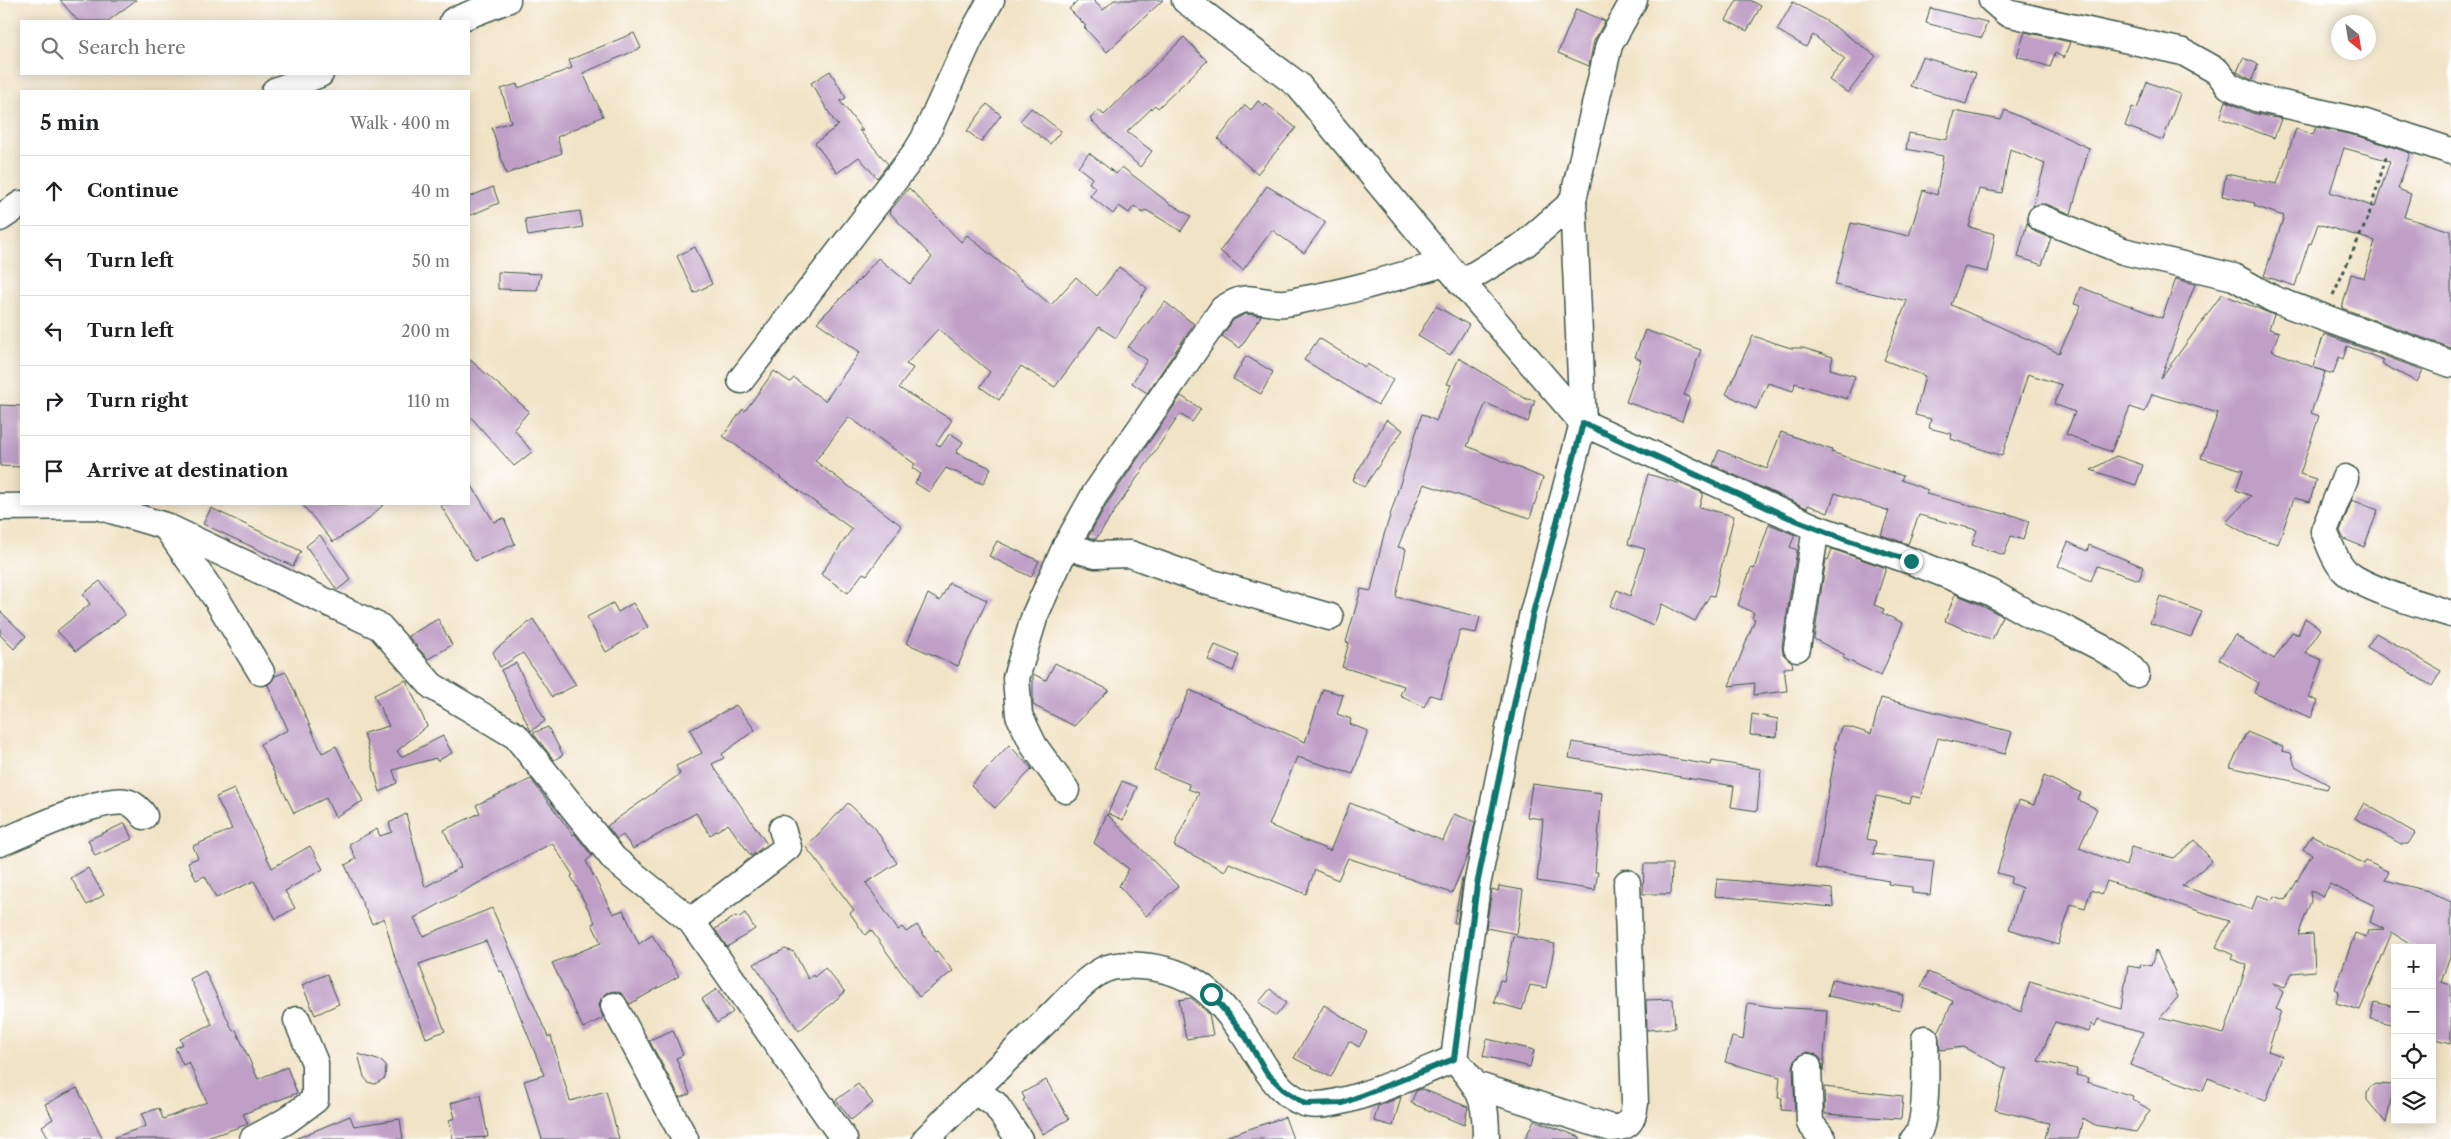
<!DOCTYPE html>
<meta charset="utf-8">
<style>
body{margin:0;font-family:"Libre Caslon Text",serif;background:#f2f2f2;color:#202124}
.controls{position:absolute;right:15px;bottom:15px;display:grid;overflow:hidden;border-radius:0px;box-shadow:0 2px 12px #0003}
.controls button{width:45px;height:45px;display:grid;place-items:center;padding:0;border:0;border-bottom:1px solid #e0e0e0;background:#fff;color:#202124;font:25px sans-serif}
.compass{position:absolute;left:2331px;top:15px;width:45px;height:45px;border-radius:50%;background:#fff;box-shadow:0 2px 12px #0003;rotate:150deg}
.stop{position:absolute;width:15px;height:15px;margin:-11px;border:4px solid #0f766e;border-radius:50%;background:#fff}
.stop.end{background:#0f766e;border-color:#fff;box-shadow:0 1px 5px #0008}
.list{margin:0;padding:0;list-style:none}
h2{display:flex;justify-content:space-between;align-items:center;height:65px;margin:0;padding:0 20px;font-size:21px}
h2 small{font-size:16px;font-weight:400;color:#757577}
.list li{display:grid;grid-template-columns:32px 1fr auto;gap:15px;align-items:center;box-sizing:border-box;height:70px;padding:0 20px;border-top:1px solid #e0e0e0}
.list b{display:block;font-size:19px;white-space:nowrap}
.list em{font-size:16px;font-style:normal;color:#757577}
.icon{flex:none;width:28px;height:28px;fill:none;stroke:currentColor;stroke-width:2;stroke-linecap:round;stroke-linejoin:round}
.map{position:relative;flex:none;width:2451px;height:1139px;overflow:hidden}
.search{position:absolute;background:#fff;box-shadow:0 2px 12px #0003;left:20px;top:20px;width:450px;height:55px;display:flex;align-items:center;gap:12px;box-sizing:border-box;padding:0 18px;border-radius:0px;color:#757577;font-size:19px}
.panel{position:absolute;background:#fff;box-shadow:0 2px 12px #0003;left:20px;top:90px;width:450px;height:415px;border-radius:0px}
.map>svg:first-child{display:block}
.building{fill:#bf9fc6;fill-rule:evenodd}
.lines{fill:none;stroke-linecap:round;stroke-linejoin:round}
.minor-casing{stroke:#3e564a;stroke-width:29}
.path{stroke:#3e564a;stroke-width:3;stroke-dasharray:4 4;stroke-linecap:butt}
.minor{stroke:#fff;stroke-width:26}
.route{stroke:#0f766e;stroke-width:6}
</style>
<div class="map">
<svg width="2451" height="1139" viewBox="0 0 2451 1139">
<rect width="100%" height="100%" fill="#fff"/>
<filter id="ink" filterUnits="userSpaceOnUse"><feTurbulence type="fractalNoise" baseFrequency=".02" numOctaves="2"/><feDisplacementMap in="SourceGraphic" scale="10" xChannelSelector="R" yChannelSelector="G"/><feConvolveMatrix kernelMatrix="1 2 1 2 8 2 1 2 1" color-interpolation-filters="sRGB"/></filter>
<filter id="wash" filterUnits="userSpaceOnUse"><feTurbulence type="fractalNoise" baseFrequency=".0096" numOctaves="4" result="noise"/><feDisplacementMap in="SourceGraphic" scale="20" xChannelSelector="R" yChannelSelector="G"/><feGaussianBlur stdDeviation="1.12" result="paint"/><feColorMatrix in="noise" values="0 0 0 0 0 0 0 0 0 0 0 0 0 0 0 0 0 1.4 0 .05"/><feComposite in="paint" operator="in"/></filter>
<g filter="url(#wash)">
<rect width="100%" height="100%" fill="#f1e3c6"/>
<g id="blocks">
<g class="building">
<path d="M60,0H136L108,21H78Z"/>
<path d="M1078,0H1093L1103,10L1114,0H1163L1107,52L1084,27L1086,26L1069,9Z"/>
<path d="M1737,0H1750L1761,6L1747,31L1726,20Z"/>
<path d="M1793,2L1828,22L1876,56L1848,93L1829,80L1845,59L1813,35L1806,47L1777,30Z"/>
<path d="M1930,8L1987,22L1982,38L1926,23Z"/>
<path d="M1576,9L1605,21L1594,41L1589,66L1558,53Z"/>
<path d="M2025,32L2070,42L2064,58L2055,53L2050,67L2017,56Z"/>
<path d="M634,33L641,48L583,73L603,116L557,137L562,153L506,174L492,128L511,122L501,89L517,84L518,88L572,68L569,60Z"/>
<path d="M1184,37L1207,61L1158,108L1155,105L1127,132L1152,151L1140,167L1090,119L1098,110L1104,115Z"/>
<path d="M1922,57L1976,73L1966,104L1910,86Z"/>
<path d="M2243,58L2258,64L2252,80L2237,72Z"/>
<path d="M830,71L846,98L840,101L863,131L859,130L888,164L877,178L859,157L837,173L815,143L839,125L836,124L811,83Z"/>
<path d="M2147,82L2180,94L2163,140L2125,126L2132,107L2137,109Z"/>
<path d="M1258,101L1264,106L1266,104L1296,128L1257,174L1218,139L1245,105L1251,110Z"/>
<path d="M2226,101L2252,113L2281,119L2274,138L2220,118Z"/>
<path d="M987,104L1001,115L981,142L967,131Z"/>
<path d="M1031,108L1061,131L1050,144L1020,121Z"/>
<path d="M2005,110L2089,148L2071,214L2046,204L2033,206L2045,164L2010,149L2002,193L1979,189L1969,227L1995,234L1988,272L1965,267L1951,305L2059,353L2081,306L2074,304L2080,287L2162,318L2176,279L2195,284L2161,378L2222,294L2274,315L2269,329L2279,332L2272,351L2313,367L2324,334L2423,370L2417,382L2382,364L2384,360L2347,346L2343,359L2339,357L2333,374L2315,368L2325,372L2311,413L2319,416L2300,474L2316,479L2310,502L2294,498L2278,544L2248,535L2226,522L2251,496L2236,490L2243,470L2201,458L2218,413L2152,394L2145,412L2130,407L2111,452L2066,434L2075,412L2054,404L2062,385L2028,374L2002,456L1951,439L1952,434L1929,428L1931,419L1915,415L1925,376L1884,360L1907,301L1835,285L1851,223L1909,236L1923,190L1937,195L1943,156L1906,149L1909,133L1947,140L1954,111L2001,120Z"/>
<path d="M2316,127L2362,137L2410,153L2398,189L2411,194L2404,217L2451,231V348L2342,308L2351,274L2364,278L2375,241L2318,224L2311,244L2309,243L2295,286L2264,276L2284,216L2254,206L2255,203L2222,196L2226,174L2277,184L2296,129L2313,135ZM2344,148L2390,161L2375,207L2330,192Z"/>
<path d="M1089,153L1116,174L1122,167L1169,203L1191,216L1181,231L1146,210L1143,213L1134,206L1129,213L1119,206L1113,214L1090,196L1096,188L1089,183L1092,178L1078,167Z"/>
<path d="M1267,186L1326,222L1304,253L1272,230L1243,270L1220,251Z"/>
<path d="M493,187L499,203L469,216V197Z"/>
<path d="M909,188L961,242L967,235L1051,305L1076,277L1097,296L1119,267L1147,288L1116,338L1099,327L1055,387L1021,366L999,400L980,387L990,372L938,329L906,364L913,368L899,388L952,420L936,444L941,446L950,433L963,442L956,453L991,468L983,484L946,468L929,492L915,483L921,474L912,468L915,464L849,417L815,461L902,526L867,575L863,573L848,593L821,574L852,529L723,436L743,409L745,411L774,371L790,382L794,378L825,401L860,352L817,322L863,276L878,258L910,284L932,257L889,212Z"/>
<path d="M580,211L583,227L528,236L525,219Z"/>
<path d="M2027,223L2035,232L2051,238L2042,265L2018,257Z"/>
<path d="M695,247L712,284L694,293L677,256Z"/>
<path d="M498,272L541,274L537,290L498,289Z"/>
<path d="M1165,302L1194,324L1147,393L1132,383L1147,360L1128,347Z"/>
<path d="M1436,306L1469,325L1450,355L1418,336Z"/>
<path d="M1246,314L1261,316L1240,348L1222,336L1233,320Z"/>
<path d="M1645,330L1701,350L1684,395L1690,397L1682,421L1626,402L1641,360L1635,357Z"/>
<path d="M1753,336L1791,348H1803L1833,357L1830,369L1855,376L1847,399L1795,383L1793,391L1768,383L1756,409L1726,394Z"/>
<path d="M1319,338L1365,367L1367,364L1393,380L1378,405L1304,360Z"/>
<path d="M1246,356L1273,372L1261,394L1233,379Z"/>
<path d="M1459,358L1526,399L1535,400L1528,422L1486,403L1467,446L1543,478L1530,518L1424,484L1398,547L1406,549L1396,597L1480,617L1476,633L1460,630L1441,698L1430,695L1424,707L1400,695L1404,686L1342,667L1349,643L1346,642L1361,589L1371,591L1383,538L1422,414L1436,421L1451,385L1447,384Z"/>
<path d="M469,359L529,411L514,429L532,452L514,466L469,415Z"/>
<path d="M1181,396L1201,409L1192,422L1180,414L1096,539L1088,537L1108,502Z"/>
<path d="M0,405L21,406V467L0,466Z"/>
<path d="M1386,420L1403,430L1364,487L1353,480Z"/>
<path d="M1781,432L1832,450L1831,452L1903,476L1901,480L1928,490L1926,494L2005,514L2006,513L2029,521L2023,540L2011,536L2004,555L1972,545L1977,530L1919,515L1908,544L1881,535L1889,511L1835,493L1828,513L1808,505L1807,508L1713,465L1719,450L1767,469Z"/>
<path d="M2116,456L2143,465L2136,485L2091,470Z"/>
<path d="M1648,474L1681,484L1703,493L1699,507L1734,516L1714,596L1710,595L1695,621L1662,604L1653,626L1610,606L1617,590L1630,596L1645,549L1628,544Z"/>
<path d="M469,481L494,522L504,518L515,544L475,561L440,504H469Z"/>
<path d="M2352,500L2378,510L2364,547L2344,539L2340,531Z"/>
<path d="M302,504H384L367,520L333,542Z"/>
<path d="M211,508L301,551L293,566L203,524Z"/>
<path d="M1769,524L1795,535L1790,547L1797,550L1782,646L1783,654L1792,662L1793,667L1784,668L1787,691L1754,695L1755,683L1729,686L1755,619L1752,618L1754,613L1738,605L1751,568L1754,569Z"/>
<path d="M320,535L351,580L337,590L306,546Z"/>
<path d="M997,541L1039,561L1031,577L989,556Z"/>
<path d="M2068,542L2087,551L2089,545L2144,567L2139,580L2097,566L2091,581L2058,566Z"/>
<path d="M1832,549L1886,568L1874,605L1884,609L1882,613L1903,623L1881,676L1843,658L1845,655L1814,639L1826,559L1828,560Z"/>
<path d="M100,581L125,615L76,651L57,631L90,604L83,594Z"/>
<path d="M949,583L987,600L958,666L906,643L928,594L940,601Z"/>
<path d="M1955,594L1984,606L2002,616L1992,640L1945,621Z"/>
<path d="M2160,596L2202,612L2191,637L2150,623Z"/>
<path d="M613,603L618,612L633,603L648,627L606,652L587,617Z"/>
<path d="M0,611L26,636L14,649L0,635Z"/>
<path d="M2305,618L2321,629L2305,653L2322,660L2309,697L2318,701L2311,718L2254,693L2258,683L2219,659L2235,635L2274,659L2292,632L2298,635Z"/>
<path d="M438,619L452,645L428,659L408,636Z"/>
<path d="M533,619L576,685L552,697L523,653L500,667L493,652Z"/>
<path d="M2376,633L2441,671L2432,686L2367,647Z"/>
<path d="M1215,645L1239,655L1233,671L1208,660Z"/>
<path d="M516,663L545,721L531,731L501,670Z"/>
<path d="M1055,663L1109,690L1074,726L1033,705V674L1046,680Z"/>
<path d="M286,672L322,753L336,746L363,801L335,817L326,798L294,813L260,744L288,730L268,685L275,676Z"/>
<path d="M406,680L427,726L397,751L401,757L443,736L452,753L437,761L436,758L393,770L397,783L380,792L364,733L389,726L374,695Z"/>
<path d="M1323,689L1343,695L1337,714L1351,719L1350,724L1368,731L1353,774L1297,757L1269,825L1330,851L1350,803L1443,841L1454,814L1475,822L1468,854L1452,893L1348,858L1338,880L1315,870L1306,894L1229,863L1225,871L1174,846L1199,793L1188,789L1189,784L1154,770L1175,718H1177L1190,690L1305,742Z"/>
<path d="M1881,698L2012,732L2005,754L1938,738L1920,798L1912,796L1910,803L1876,796L1867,839L1876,841L1873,854L1934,861L1930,895L1912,893V887L1888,884L1889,881L1815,868L1836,749H1834L1841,727H1849L1871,734Z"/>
<path d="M736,705L755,730L722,754L724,758L712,764L767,844L751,856L728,824L710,835L696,813L633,849L623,835L617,839L607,826L680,774L676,766L702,753L690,730Z"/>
<path d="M1752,714L1778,719L1777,737L1750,735Z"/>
<path d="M548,727L563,755L554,760L533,733Z"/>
<path d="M2247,732L2283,747L2282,751L2291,753L2295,766L2329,785L2327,789L2230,767Z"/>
<path d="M1572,742L1711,765L1712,761L1761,769L1757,811L1731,807L1734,786L1569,758Z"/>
<path d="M1009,745L1032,769L995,808L971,785Z"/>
<path d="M2044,776L2081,793L2078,800L2097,809L2079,848L2126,866L2131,847L2174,858L2195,840L2212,861L2182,886L2252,910L2257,895L2272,900L2274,896L2286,900L2312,854L2303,849L2312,835L2364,864L2366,861L2389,872L2385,880L2428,891L2451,902V953L2441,982L2451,985V1043L2432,1038V948H2417L2392,932L2360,1010L2336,1003L2339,991L2335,989L2355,933L2366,937L2368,930L2384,929L2370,922L2375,906L2330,884L2323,897L2310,890L2311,901L2298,935L2313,934L2315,971L2292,973L2285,987L2272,983L2283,992L2276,1009L2281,1011L2268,1051L2282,1056L2266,1101L2208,1078L2203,1091L2130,1065L2143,1032L2098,1019L2095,1026L2091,1024L2089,1032L2055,1022L2038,1061L2077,1069L2076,1075L2088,1078L2087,1082L2133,1096L2132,1099L2150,1110L2136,1132L2095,1125L2083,1118L2078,1139H2045L2049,1123L1995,1110L2006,1069L1964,1047L1940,1050L1938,1033L1953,1001L1921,987L1928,972L2021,1012L2030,981L2121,1009L2128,966L2140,968L2141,964L2151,966L2156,950L2178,997L2160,1018L2224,1034L2247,965L2231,959L2233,955L2216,947L2229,921L2107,881L2102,894L2091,890L2085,908L2071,904L2058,945L2009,929L2022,888L2010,883L2012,877L1997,873L2019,800L2034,805Z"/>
<path d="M531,779L573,835L575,834L592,856L586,861L613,914L623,910L639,944L652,935L679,976L630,1004L621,993L614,991L607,993L601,999L599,1005L603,1018L583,1028L552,963L601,943L592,924L595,922L571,876L573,875L552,843L414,918L423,936L492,908L548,1037L551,1036L570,1101L606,1091L619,1139H542L524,1081L544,1075L502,971L500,972L486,941L419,964L445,1031L426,1038L395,958L384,918L372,924L345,865L356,859L349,844L377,829L380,836L392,832L389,823L406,814L425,887L461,867L444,830L480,813L476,805Z"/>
<path d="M1122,781L1137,787L1123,820L1108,813Z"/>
<path d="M1532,784L1602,793L1595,872H1598L1595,890L1537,881L1543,819L1527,817Z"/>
<path d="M234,789L272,868L310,846L323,869L285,891L295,908L276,919L254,881L216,898L205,876L196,880L188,862L198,858L193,846L232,829L216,797Z"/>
<path d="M848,803L875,828L897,863L866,883L898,930L902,927L906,932L917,925L935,952L937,951L953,971L919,997L871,930L865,935L850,913L854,910L806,847Z"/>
<path d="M2364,803L2415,833L2408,844H2401L2355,818Z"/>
<path d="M1107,814L1178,886L1146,916L1119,886L1129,869L1094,843Z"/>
<path d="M125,823L132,839L95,856L88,840Z"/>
<path d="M1644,864H1672L1671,894H1643Z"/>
<path d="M88,868L104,895L87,905L71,878Z"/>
<path d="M1462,879H1463L1457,923H1454Z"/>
<path d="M1717,879L1832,889L1833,907L1715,896Z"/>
<path d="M1499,886L1523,890L1517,934L1486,928L1492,889L1498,891Z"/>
<path d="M745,913L755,929L727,947L715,929L736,916L738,918Z"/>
<path d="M1513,936L1555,944L1546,988L1530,985L1522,1010L1494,1002L1500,980L1504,981Z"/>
<path d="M785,949L794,952L808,979L813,975L814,977L825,968L845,992L799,1031L754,964Z"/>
<path d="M205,971L233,1031L236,1030L258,1079L287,1067L297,1093L243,1114L248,1124L204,1139H115V1137L146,1126L142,1114L159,1108L163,1119L207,1102L189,1062L183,1065L175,1048L183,1044L180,1039L212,1024L190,979Z"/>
<path d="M327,974L339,1004L315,1015L302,985Z"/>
<path d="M1832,979L1904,995L1900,1011L1828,996Z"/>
<path d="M717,989L733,1012L717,1023L702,999Z"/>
<path d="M1270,989L1286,1003L1276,1016L1259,1002Z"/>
<path d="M1191,998L1209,1014L1213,1035L1186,1039L1179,1000Z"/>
<path d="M1673,999L1675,1028L1647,1030L1646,1000Z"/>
<path d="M2374,1002L2395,1007V1025L2370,1019Z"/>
<path d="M1748,1003L1773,1007L1827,1010L1823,1072L1821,1059L1815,1054L1807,1052L1800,1055L1795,1060L1793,1068L1795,1111L1781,1110L1782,1098H1778L1780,1077L1725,1062L1732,1037L1743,1040Z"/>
<path d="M1324,1005L1367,1032L1359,1047L1349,1041L1331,1077L1294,1058Z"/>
<path d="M673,1030L683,1055L676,1058L690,1094L680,1098L649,1040Z"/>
<path d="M1487,1039L1534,1050L1530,1067L1483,1056Z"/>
<path d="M358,1054L381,1061L386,1066L385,1078L375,1084L368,1082L364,1077Z"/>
<path d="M1046,1080L1069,1119L1043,1134L1023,1100L1025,1099L1022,1093Z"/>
<path d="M858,1084L873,1103L851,1120L836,1100Z"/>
<path d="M2375,1084L2394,1085L2386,1123L2367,1100V1094L2369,1088Z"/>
<path d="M1824,1087L1903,1096L1901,1119L1825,1114Z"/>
<path d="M77,1088L103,1139H49L42,1126L53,1119L45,1104Z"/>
<path d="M1422,1089L1468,1107L1464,1125L1411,1103L1416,1091Z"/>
<path d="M480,1095L488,1137L453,1139L449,1120L455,1118L451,1103Z"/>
<path d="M1401,1097L1393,1126L1374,1121L1378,1106Z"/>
<path d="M350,1116L354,1126L400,1119L403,1139H295Z"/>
<path d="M1285,1117L1293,1139H1228V1136Z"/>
<path d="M1534,1120L1580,1137V1139H1525Z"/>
</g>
</g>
</g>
<g filter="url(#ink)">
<use href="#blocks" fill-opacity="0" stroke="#3e564a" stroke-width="1"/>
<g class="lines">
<defs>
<g id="minor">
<path d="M1185,0L1298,85L1445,263L1583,423L1816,528L1911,561L1990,592L2032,616L2061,627L2100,647L2127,664L2136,674"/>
<path d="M1992,0L2007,13L2183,52L2217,71L2229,86L2256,98L2366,123L2451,151"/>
<path d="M453,21L507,0"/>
<path d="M275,91L320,74"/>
<path d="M0,218L21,204"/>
<path d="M2041,218L2123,251L2234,277L2273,299L2451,364"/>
<path d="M1461,283L1525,244L1573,202"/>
<path d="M741,380L916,152L924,139L970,38L991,0"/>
<path d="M2345,478L2324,531C2330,545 2335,562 2346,572C2364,589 2426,606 2451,614"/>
<path d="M0,507L98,506L165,526L380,627L432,686L516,736L614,859L691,921L844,1139"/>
<path d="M166,527L216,598L261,672"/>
<path d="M1066,546L1096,555L1130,554L1205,581L1330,617"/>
<path d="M1797,648L1816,528"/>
<path d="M1066,790L1034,746L1019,715L1016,678L1035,615L1066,546L1095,494L1223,309C1248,293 1251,301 1277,303C1285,304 1293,302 1300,300C1349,292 1397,277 1445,263"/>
<path d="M0,843C27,832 99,797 126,802C133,803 140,810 144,816"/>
<path d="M691,921L788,847L782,829"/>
<path d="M614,1006L685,1139"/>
<path d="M1808,1067L1810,1123L1823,1139"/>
<path d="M1478,1086L1611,1128C1630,1128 1633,1120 1635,1103L1627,883"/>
<path d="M974,1091C1000,1066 1026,1040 1052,1015C1068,999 1084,980 1103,970C1114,964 1129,965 1141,966C1193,970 1216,994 1245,1036C1262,1060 1274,1092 1304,1103C1333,1114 1423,1071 1454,1059"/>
<path d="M253,1139L286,1121L315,1100V1063L297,1020"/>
<path d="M926,1139L974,1091L995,1104L1019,1139"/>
<path d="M1486,1139C1486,1097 1481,1090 1454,1059L1477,885L1532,617L1583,423L1573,200L1609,45L1634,0"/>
<path d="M1914,1139C1929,1125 1925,1061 1925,1039"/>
</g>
</defs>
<use href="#minor" class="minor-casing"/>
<path class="path" d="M2333,295L2368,218L2387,154"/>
<use href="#minor" class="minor"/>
</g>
</g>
<g class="lines" filter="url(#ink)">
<path class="route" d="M1211,994L1246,1037L1266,1072L1285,1091L1305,1104L1343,1103L1454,1059L1477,885L1532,617L1583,423L1788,517L1844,539L1911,561"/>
</g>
</svg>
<div class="controls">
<button>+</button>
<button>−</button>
<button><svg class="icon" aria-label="locate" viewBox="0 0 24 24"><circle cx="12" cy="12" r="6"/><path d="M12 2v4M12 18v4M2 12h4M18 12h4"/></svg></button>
<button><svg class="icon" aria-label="layers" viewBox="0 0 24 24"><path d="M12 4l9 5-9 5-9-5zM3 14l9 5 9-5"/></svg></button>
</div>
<svg class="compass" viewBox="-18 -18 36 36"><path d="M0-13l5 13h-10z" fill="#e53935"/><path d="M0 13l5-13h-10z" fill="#757577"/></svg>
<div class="stop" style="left:1211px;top:994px"></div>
<div class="stop end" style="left:1911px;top:561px"></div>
<div class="search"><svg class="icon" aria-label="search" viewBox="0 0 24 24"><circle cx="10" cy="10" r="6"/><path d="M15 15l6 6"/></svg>Search here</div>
<section class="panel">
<h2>5 min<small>Walk · 400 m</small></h2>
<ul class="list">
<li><svg class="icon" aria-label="ahead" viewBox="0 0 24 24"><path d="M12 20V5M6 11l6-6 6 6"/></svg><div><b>Continue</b></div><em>40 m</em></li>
<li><svg class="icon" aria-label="left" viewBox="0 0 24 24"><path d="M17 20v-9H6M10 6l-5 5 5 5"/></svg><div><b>Turn left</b></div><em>50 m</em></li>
<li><svg class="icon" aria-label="left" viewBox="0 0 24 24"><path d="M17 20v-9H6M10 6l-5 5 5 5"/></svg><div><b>Turn left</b></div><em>200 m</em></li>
<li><svg class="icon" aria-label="right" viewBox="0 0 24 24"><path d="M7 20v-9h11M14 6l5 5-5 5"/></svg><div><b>Turn right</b></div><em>110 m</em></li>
<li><svg class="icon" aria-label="arrive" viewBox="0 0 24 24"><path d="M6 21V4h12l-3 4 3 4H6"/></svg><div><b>Arrive at destination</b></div></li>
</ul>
</section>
</div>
